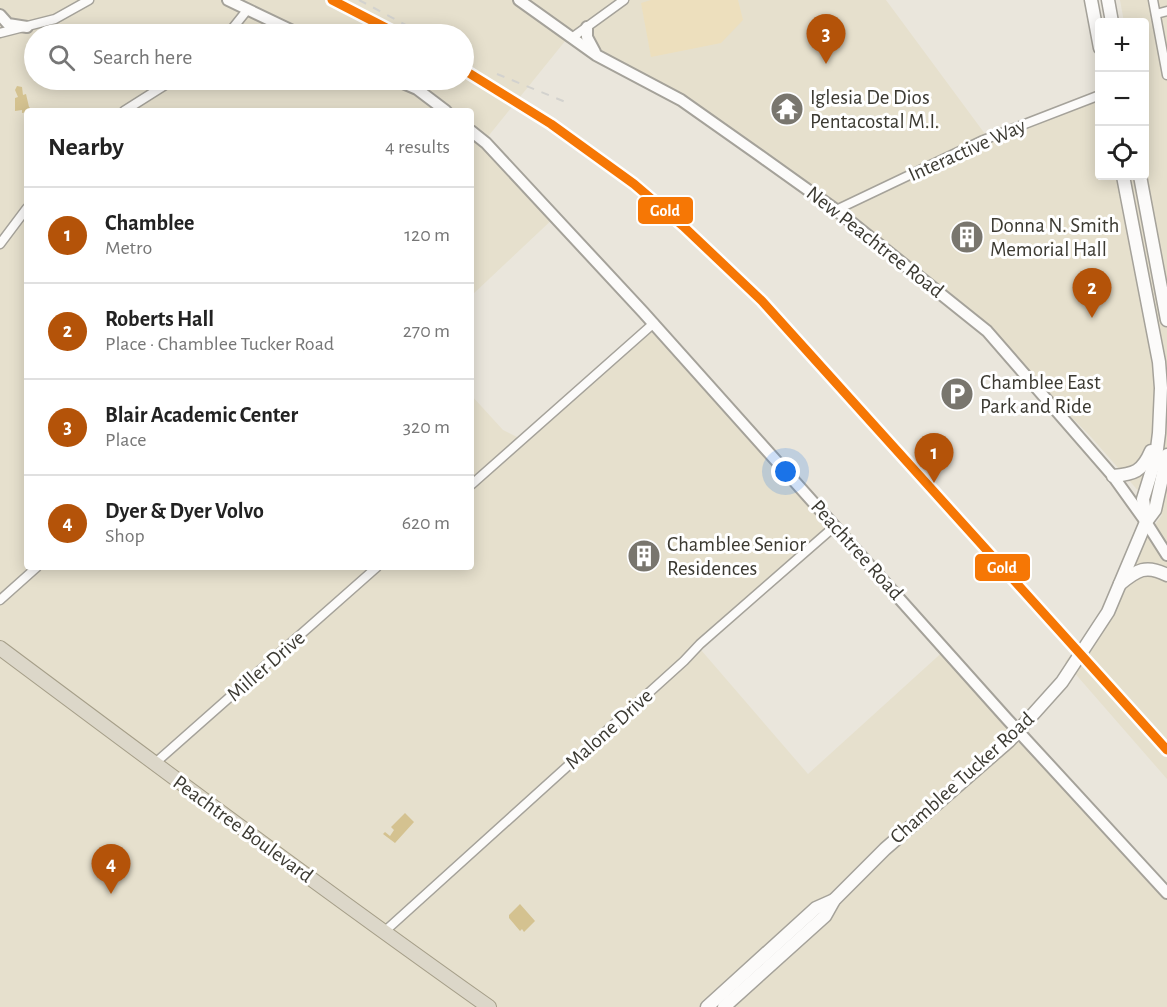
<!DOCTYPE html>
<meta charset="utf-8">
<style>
body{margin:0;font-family:"Alegreya Sans",sans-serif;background:#f6f6f6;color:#222}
.controls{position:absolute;right:18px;top:18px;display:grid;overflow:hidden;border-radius:6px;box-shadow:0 3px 15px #0003}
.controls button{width:54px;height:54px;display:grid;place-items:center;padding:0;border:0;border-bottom:2px solid #e0e0e0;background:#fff;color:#222;font:30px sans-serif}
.you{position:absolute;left:786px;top:472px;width:21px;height:21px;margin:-15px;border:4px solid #fff;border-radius:50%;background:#1a73e8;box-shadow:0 0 0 9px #1a73e833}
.badge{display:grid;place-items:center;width:39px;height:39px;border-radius:50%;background:#b45309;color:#fff;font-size:20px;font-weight:700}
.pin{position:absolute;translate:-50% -50px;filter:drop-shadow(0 2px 3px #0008)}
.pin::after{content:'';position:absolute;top:32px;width:21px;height:18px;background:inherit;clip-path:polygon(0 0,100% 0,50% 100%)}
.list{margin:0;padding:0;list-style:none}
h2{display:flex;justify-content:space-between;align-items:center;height:78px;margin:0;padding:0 24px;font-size:26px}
h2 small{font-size:20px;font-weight:400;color:#767676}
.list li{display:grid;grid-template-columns:39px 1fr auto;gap:18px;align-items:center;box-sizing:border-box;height:96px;padding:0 24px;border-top:2px solid #e0e0e0}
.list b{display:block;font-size:22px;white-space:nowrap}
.list p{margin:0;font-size:20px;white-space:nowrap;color:#767676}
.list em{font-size:20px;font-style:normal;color:#767676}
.icon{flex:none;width:33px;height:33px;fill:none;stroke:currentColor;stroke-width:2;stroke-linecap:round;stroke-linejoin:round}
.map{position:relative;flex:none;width:1167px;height:1007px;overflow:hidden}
.search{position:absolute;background:#fff;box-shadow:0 3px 15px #0003;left:24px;top:24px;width:450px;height:66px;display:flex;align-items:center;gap:15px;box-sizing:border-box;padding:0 21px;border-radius:33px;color:#767676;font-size:22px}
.panel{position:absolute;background:#fff;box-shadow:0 3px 15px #0003;left:24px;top:108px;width:450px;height:462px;border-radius:6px}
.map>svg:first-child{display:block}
.built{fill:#e6e0cd;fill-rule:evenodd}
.green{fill:#eddfbd}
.water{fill:#d4c290}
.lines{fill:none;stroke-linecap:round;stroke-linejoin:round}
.minor-casing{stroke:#a5a29a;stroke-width:11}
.tertiary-casing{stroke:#a5a29a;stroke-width:14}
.secondary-casing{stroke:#a5a29a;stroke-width:15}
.trunk-casing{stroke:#a59e88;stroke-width:16}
.minor{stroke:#fcfbfa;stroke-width:8}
.tertiary{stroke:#fcfbfa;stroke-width:10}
.secondary{stroke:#fcfbfa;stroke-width:12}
.trunk{stroke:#dcd7c9;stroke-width:14}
.rail{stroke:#d3d2ce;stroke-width:2;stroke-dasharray:8 8;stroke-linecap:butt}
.metro-1-casing{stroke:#fff;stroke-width:14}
.metro-1{stroke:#f67705;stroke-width:9}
.labels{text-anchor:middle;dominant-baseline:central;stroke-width:6;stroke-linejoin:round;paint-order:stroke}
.poi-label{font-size:21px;fill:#3c3a32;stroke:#fff;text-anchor:start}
.street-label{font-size:21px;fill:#3c3a32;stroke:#fff}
.line-badge{stroke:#fff;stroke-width:2}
.badge-label{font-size:16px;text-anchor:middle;font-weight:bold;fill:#fff}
</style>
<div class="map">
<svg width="1167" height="1007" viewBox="0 0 1167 1007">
<rect width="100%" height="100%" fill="#eae6dc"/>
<path class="built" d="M0,0H886L988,138L1099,100L1100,176H1144V22H1124L1120,0H1167V779L1065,662L1109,607L1131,558L1162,515L1141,494L1091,437L983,327L707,116L570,35L486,139L557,215L471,296V111H27V567H471V395L503,430L521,439L654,323L835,526L695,643L808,774L947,648L1017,721L1167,886V1007H0ZM34,34H464V80H34Z"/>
<path class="green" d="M651,0H738L743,20L721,43L651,57L641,3Z"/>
<g class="water">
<path d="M17,86L22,87L23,95L26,94L29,107L34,111L22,113V110L15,111V98L18,97L15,90Z"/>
<path d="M405,813L414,822L395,843L383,834L385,832L390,836L394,830L391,827Z"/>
<path d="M520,904L535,921L524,932L522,929L520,931L509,918V915Z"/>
</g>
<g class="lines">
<defs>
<g id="minor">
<path d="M1153,0L1167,75"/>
<path d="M1156,14L1167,11"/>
<path d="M0,33L55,19L89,0"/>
<path d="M228,34L248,9"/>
<path d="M573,37L624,0"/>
<path d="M124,111L173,80"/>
<path d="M836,210L981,141L1100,95"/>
<path d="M0,244L27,208"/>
<path d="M471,485L654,323"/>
<path d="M0,600L37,567"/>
<path d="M154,764L377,567"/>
<path d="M384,932L684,661L700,644L835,526"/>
</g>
<g id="tertiary">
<path d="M228,0L299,34"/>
<path d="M519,0L596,55L681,100L759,155L836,210L987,331L1113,476L1146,522L1167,555"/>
<path d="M0,15L8,24L27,27"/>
<path d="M587,27V37L595,52"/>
<path d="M396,80L417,89L446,111"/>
<path d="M471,131L486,143L643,312L1007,719L1167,893"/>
</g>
<g id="secondary">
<path d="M1091,0L1100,48"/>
<path d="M1108,0L1112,22"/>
<path d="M1123,176L1159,362L1161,388L1159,433L1156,457L1143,499L1146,522"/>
<path d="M1140,176L1167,320"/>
<path d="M1113,476C1134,474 1142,472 1151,451"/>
<path d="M1120,584C1137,570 1146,564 1167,575"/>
<path d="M707,1007L816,908L834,900"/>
<path d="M724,1007L825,916L834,900L885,849L1009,741L1062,682L1108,612L1146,522L1155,510L1167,455"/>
</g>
<path id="trunk" d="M0,648C162,769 324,890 489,1007"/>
</defs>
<use href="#minor" class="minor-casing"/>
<use href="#tertiary" class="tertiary-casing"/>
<use href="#secondary" class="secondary-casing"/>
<use href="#trunk" class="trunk-casing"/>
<use href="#minor" class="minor"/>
<use href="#tertiary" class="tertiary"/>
<use href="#secondary" class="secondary"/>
<use href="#trunk" class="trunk"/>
<g class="rail">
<path d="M359,0L423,34"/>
<path d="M464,56L472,61"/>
<path d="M497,74L568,103"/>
</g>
<defs>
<g id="metro-1">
<path d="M332,0L398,34"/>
<path d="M464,70L551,124L634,184L683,226L762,301L1167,750"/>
</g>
</defs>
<use href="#metro-1" class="metro-1-casing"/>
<use href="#metro-1" class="metro-1"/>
</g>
<defs>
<symbol id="temple-disc" viewBox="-11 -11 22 22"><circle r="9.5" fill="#79766e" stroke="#fff"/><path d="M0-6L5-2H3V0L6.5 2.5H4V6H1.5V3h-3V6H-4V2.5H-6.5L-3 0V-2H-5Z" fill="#fff"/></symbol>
<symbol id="building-disc" viewBox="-11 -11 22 22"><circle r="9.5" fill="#79766e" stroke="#fff"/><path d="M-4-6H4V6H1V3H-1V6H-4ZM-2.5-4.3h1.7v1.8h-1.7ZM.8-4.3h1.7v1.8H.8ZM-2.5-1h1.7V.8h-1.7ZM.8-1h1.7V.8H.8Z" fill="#fff"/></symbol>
<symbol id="parking-disc" viewBox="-11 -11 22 22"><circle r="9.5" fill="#79766e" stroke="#fff"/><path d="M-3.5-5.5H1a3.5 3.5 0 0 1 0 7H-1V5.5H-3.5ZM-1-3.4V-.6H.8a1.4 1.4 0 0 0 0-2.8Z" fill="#fff"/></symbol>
</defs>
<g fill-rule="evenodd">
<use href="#temple-disc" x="768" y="90" width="38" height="38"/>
<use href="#building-disc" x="948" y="218" width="38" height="38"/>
<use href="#parking-disc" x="938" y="375" width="38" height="38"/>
<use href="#building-disc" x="625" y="537" width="38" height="38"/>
</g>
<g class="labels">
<g class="poi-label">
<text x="810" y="97">Iglesia De Dios<tspan x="810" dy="24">Pentacostal M.I.</tspan></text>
<text x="990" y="225">Donna N. Smith<tspan x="990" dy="24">Memorial Hall</tspan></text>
<text x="980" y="382">Chamblee East<tspan x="980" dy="24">Park and Ride</tspan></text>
<text x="667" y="544">Chamblee Senior<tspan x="667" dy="24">Residences</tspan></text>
</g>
<g class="street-label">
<text transform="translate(967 150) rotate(-24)">Interactive Way</text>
<text transform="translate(875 242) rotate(38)">New Peachtree Road</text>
<text transform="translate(857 550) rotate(48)">Peachtree Road</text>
<text transform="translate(266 666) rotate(-41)">Miller Drive</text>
<text transform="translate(609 729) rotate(-42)">Malone Drive</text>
<text transform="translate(962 778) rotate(-42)">Chamblee Tucker Road</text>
<text transform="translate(243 829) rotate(36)">Peachtree Boulevard</text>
</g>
</g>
<g class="line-badge">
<rect x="637" y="196" width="57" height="29" rx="6" fill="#f67705"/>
<rect x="974" y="553" width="57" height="29" rx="6" fill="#f67705"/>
</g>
<g class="badge-label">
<text x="665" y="216">Gold</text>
<text x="1002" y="573">Gold</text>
</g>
</svg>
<div class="controls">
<button>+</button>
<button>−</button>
<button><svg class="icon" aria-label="locate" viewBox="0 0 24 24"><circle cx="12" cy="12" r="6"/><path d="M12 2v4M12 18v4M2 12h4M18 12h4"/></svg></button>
</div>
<div class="you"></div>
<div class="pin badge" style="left:934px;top:483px">1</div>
<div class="pin badge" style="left:1092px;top:318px">2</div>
<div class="pin badge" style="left:826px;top:64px">3</div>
<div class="pin badge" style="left:111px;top:894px">4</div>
<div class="search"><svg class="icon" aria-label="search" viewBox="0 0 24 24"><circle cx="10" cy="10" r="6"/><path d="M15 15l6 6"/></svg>Search here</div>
<section class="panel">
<h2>Nearby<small>4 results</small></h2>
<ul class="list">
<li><span class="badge">1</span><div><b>Chamblee</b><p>Metro</p></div><em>120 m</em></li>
<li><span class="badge">2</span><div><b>Roberts Hall</b><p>Place · Chamblee Tucker Road</p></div><em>270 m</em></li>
<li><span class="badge">3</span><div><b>Blair Academic Center</b><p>Place</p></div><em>320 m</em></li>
<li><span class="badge">4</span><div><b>Dyer &amp; Dyer Volvo</b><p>Shop</p></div><em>620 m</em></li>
</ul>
</section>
</div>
